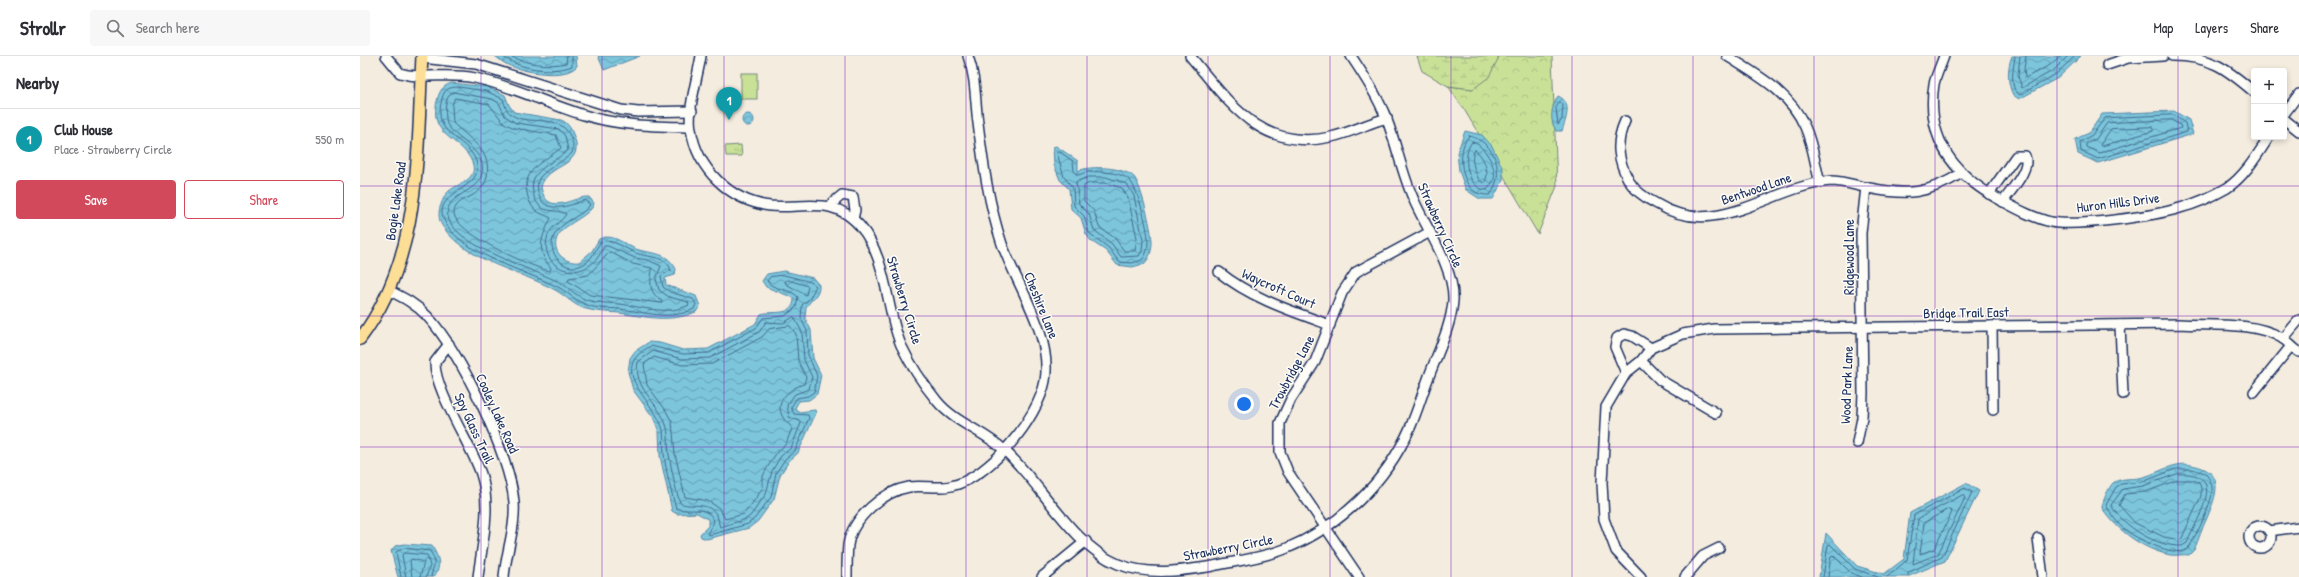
<!DOCTYPE html>
<meta charset="utf-8">
<style>
body{margin:0;font-family:"Patrick Hand",sans-serif;background:#f7f7f7;color:#2b2b33}
.controls{position:absolute;right:12px;top:12px;display:grid;overflow:hidden;border-radius:4px;box-shadow:0 2px 6px #0003}
.controls button{width:36px;height:36px;display:grid;place-items:center;padding:0;border:0;border-bottom:1px solid #e1e1e2;background:#fff;color:#2b2b33;font:20px sans-serif}
.you{position:absolute;left:884px;top:348px;width:14px;height:14px;margin:-10px;border:3px solid #fff;border-radius:50%;background:#1a73e8;box-shadow:0 0 0 6px #1a73e833}
.badge{display:grid;place-items:center;width:26px;height:26px;border-radius:50%;background:#d1495b;color:#fff;font-size:13px;font-weight:700}
.pin{position:absolute;translate:-50% -33px;filter:drop-shadow(0 1px 2px #0008)}
.pin::after{content:'';position:absolute;top:21px;width:14px;height:12px;background:inherit;clip-path:polygon(0 0,100% 0,50% 100%)}
.list{margin:0;padding:0;list-style:none}
h2{display:flex;justify-content:space-between;align-items:center;height:52px;margin:0;padding:0 16px;font-size:17px}
h2 small{font-size:13px;font-weight:400;color:#7c7c81}
.list li{display:grid;grid-template-columns:26px 1fr auto;gap:12px;align-items:center;box-sizing:border-box;height:60px;padding:0 16px;border-top:1px solid #e1e1e2}
.list b{display:block;font-size:15px;white-space:nowrap}
.list p{margin:0;font-size:13px;white-space:nowrap;color:#7c7c81}
.list em{font-size:13px;font-style:normal;color:#7c7c81}
.actions{display:flex;gap:8px;padding:12px 16px}
.actions a{flex:1;padding:9px 0;border:1px solid #d1495b;border-radius:4px;text-align:center;font-size:14px;color:#d1495b}
.actions .main{background:#d1495b;color:#fff}
.icon{flex:none;width:22px;height:22px;fill:none;stroke:currentColor;stroke-width:2;stroke-linecap:round;stroke-linejoin:round}
.map{position:relative;flex:none;width:1939px;height:521px;overflow:hidden}
header{display:flex;align-items:center;gap:24px;box-sizing:border-box;height:56px;padding:0 20px;background:#fff;border-bottom:1px solid #e1e1e2}
header strong{font-size:19px}
nav{display:flex;gap:22px;margin-inline-start:auto;font-size:14px}
.search{width:280px;height:36px;background:#f7f7f7;display:flex;align-items:center;gap:10px;box-sizing:border-box;padding:0 14px;border-radius:4px;color:#7c7c81;font-size:15px}
main{display:flex}
aside{flex:1;background:#fff}
.map>svg:first-child{display:block}
.grass{fill:url(#grass-tufts);stroke:#72887a}
.forest{fill:url(#forest-crowns);stroke:#72887a}
.wetland{fill:url(#wetland-marsh);stroke:#72887a}
.pitch{fill:#c9e197;stroke:#72887a}
.water{fill:url(#water-waves);stroke:#5589a9}
.lines{fill:none;stroke-linecap:round;stroke-linejoin:round}
.shore{stroke:#416b90;stroke-width:1}
.minor-casing{stroke:#1b2f5e;stroke-width:12}
.major-casing{stroke:#1b2f5e;stroke-width:14}
.minor{stroke:#fdfcf7;stroke-width:9}
.major{stroke:#fcde96;stroke-width:11}
.grid{fill:none;stroke:#7b2cbf;stroke-width:1;stroke-opacity:0.55}
.labels{text-anchor:middle;dominant-baseline:central;stroke-width:3;stroke-linejoin:round;paint-order:stroke}
.street-label{font-size:14px;fill:#1b2f5e;stroke:#fdfcf7}
</style>
<header>
<strong>Strollr</strong>
<div class="search"><svg class="icon" aria-label="search" viewBox="0 0 24 24"><circle cx="10" cy="10" r="6"/><path d="M15 15l6 6"/></svg>Search here</div>
<nav><a>Map</a><a>Layers</a><a>Share</a></nav>
</header>
<main>
<aside>
<h2>Nearby<small></small></h2>
<ul class="list">
<li><span class="badge" style="background:#0f9aa8">1</span><div><b>Club House</b><p>Place · Strawberry Circle</p></div><em>550 m</em></li>
</ul>
<div class="actions"><a class="main">Save</a><a>Share</a></div>
</aside>
<div class="map">
<svg width="1939" height="521" viewBox="0 0 1939 521">
<defs>
<pattern id="grass-tufts" width="24" height="20" patternUnits="userSpaceOnUse"><rect width="24" height="20" fill="#c9e197"/><path d="M3 7l-1-3M5 7V3M7 7l1-3M15 17l-1-3M17 17v-4M19 17l1-3" fill="none" stroke="#acc185"/></pattern>
<pattern id="forest-crowns" width="20" height="18" patternUnits="userSpaceOnUse"><rect width="20" height="18" fill="#c9e197"/><path d="M2 6a3 3 0 1 1 6 0M12 15a3 3 0 1 1 6 0" fill="none" stroke="#acc185"/></pattern>
<pattern id="wetland-marsh" width="20" height="14" patternUnits="userSpaceOnUse"><rect width="20" height="14" fill="#c9e197"/><path d="M1 5h8M5 5V1M11 12h8M15 12V8" fill="none" stroke="#acc185"/></pattern>
<pattern id="water-waves" width="16" height="10" patternUnits="userSpaceOnUse"><rect width="16" height="10" fill="#7bc5db"/><path d="M0 5q4-4 8 0t8 0" fill="none" stroke="#64a0b5"/></pattern>
</defs>
<rect width="100%" height="100%" fill="#f5ece0"/>
<filter id="ink" filterUnits="userSpaceOnUse"><feTurbulence type="fractalNoise" baseFrequency=".025" numOctaves="2"/><feDisplacementMap in="SourceGraphic" scale="8" xChannelSelector="R" yChannelSelector="G"/><feConvolveMatrix kernelMatrix="1 2 1 2 8 2 1 2 1" color-interpolation-filters="sRGB"/></filter>
<g filter="url(#ink)">
<path class="grass" d="M381,89L382,100H366L365,90Z"/>
<path class="forest" d="M1138,0H1192L1197,130L1178,178L1105,55L1088,30L1113,33L1138,3Z"/>
<path class="wetland" d="M1057,0H1138V3L1129,21L1113,33L1088,30L1062,15Z"/>
<rect class="pitch" x="381" y="17" width="16" height="26"/>
<g class="water">
<path d="M135,0H216L217,10C205,24 163,16 148,9C143,7 139,3 135,0Z"/>
<path d="M238,0H280L244,14Z"/>
<path d="M1652,0H1721L1698,22L1659,43L1653,39C1647,27 1647,12 1652,0Z"/>
<path d="M92,27L127,31L145,39L149,49L154,56L201,64C207,66 211,72 213,78C228,112 187,106 181,131C187,163 215,139 229,141L234,147C233,158 207,167 200,177C188,192 203,208 219,206L232,195L239,183C254,176 265,190 279,194C294,198 307,196 316,213L315,219L305,222L306,229L336,240L340,250L336,256C310,267 286,261 259,257C248,256 237,256 226,253C214,250 206,240 195,234C161,215 107,206 83,171C79,166 78,158 80,151C82,146 84,139 89,135C98,127 119,124 112,106C101,80 66,82 78,41C80,34 84,29 92,27Z"/>
<path d="M1198,40C1213,46 1206,63 1202,75H1196C1189,63 1191,52 1198,40Z"/>
<path d="M1814,55L1829,64L1833,78L1738,107L1718,98L1715,83L1729,77L1742,58Z"/>
<circle cx="388" cy="64" r="6"/>
<path d="M1105,75L1122,79L1132,90L1143,113V124L1133,143H1120L1106,134L1099,115L1097,97Z"/>
<path d="M696,90L718,105V115C730,109 764,111 774,121C781,129 792,174 792,186C792,194 790,202 784,208L772,211L757,209L746,195L731,185L726,178L721,162L711,153L709,133L700,124L694,109L693,91Z"/>
<path d="M424,215L453,222L459,229C460,238 451,244 446,251L445,262L451,274L453,302L461,319L457,338L449,344L439,345L435,352L438,356L455,354L456,357L438,397L429,405L420,419L414,443L398,465L389,472L347,483L341,481L340,478L348,470V463L337,457L317,458L312,455L300,400L299,376L293,361L273,334L268,316L270,302L275,295L289,286L300,287L323,294L348,293L395,268L401,258C412,254 434,262 434,242L406,231L402,225L407,218Z"/>
<path d="M1824,408C1864,412 1860,432 1847,462C1842,472 1839,483 1834,494L1829,499C1823,498 1817,500 1810,499C1782,493 1758,475 1742,452C1741,448 1750,429 1753,427C1759,422 1771,423 1779,422C1795,419 1807,409 1824,408Z"/>
<path d="M1606,427L1619,435L1585,505L1547,521H1459L1466,477L1497,510L1524,518L1544,503L1550,457Z"/>
<path d="M44,488L72,490C79,502 82,509 74,521H38L31,495L35,490Z"/>
</g>
<g class="lines">
<g class="shore">
<path d="M142,0C159,13 191,18 212,10V0"/>
<path d="M150,0C165,8 190,11 206,7L207,0"/>
<path d="M1655,0C1654,11 1648,32 1660,39L1696,18L1715,0"/>
<path d="M1660,0L1658,20L1662,32L1694,14L1708,0"/>
<path d="M1666,0L1664,13L1665,22L1690,9L1700,0"/>
<path d="M99,31L126,35L143,43C145,49 146,55 152,59C169,71 200,55 211,82C213,87 214,92 212,97C203,106 189,111 180,121C177,126 177,131 178,136C183,160 210,150 224,144L230,148C226,159 200,165 194,180C186,196 204,218 222,209C233,204 234,194 241,186C253,182 265,193 276,197C288,202 306,199 311,214L301,220L303,231L310,236L333,243L336,248L334,253C310,265 285,256 260,253C249,252 237,253 227,249C215,245 207,235 196,230C165,215 104,198 86,168C66,135 127,135 116,105C106,79 71,81 82,43C84,33 89,31 99,31Z"/>
<path d="M93,36L132,43L139,47L145,60L156,67L199,73L205,80L208,94C195,107 168,113 173,136C174,143 177,148 182,152C189,156 200,154 206,158C202,166 192,169 188,179C176,214 227,233 244,190H248L275,202L288,204L301,210L296,223L299,234L309,241L328,246L329,249C307,260 283,251 260,248C250,247 240,247 230,245C218,242 210,232 199,226C173,213 101,192 89,164C80,140 114,138 121,121C130,95 97,86 87,68C85,59 83,41 93,36Z"/>
<path d="M95,42L129,48L144,67L154,72L196,79L201,92C186,104 162,113 167,137C168,143 171,150 175,154C180,158 186,159 191,162C182,181 175,193 191,212L190,215C173,212 92,176 94,156C96,145 105,144 113,139C120,135 126,128 127,120C132,94 108,82 93,67L92,50Z"/>
<path d="M1200,46L1203,49L1202,63L1198,69L1196,52Z"/>
<path d="M1813,59L1825,67L1827,76L1738,103L1721,95L1720,86L1732,79L1745,62Z"/>
<path d="M1811,64L1820,69L1821,72L1739,97L1726,91V88L1736,83L1747,67Z"/>
<path d="M1793,71V75L1742,90L1740,89L1751,73Z"/>
<path d="M1109,80C1135,85 1146,117 1130,139C1123,139 1115,138 1110,131C1100,119 1098,91 1109,80Z"/>
<path d="M1112,86C1124,88 1137,111 1134,123C1133,126 1129,131 1127,134C1107,134 1101,98 1112,86Z"/>
<path d="M1115,94C1124,100 1131,118 1124,127L1119,124C1115,115 1109,102 1115,94Z"/>
<path d="M700,96L713,105L714,115L717,119C721,119 724,116 728,116C740,115 757,116 767,122C777,127 788,173 788,184C788,192 787,198 782,204L772,207L759,206L749,192L729,177L724,160L714,150L713,132L704,121L697,97Z"/>
<path d="M729,121H746L767,128L774,140L783,184L782,195L779,200L761,201L752,188L734,174L729,158L719,148L716,126Z"/>
<path d="M730,127H745L762,132L768,142L777,182L775,195H764L755,182L739,171L734,155L724,145V130Z"/>
<path d="M250,196L273,208L292,212C291,226 287,235 302,245V247L230,239L208,225L209,222L228,219Z"/>
<path d="M424,219L451,226L456,230L450,242L442,249L441,262L447,275L448,299L457,320L454,336L448,340L437,342L431,351L434,358L448,359L449,362L435,395L425,403L416,417L411,441L395,462L388,468L349,479L348,476L354,466C349,447 328,458 316,452C311,435 306,416 304,398C303,390 304,382 303,374C296,345 244,314 291,290L323,298L349,297L396,272L403,262L425,260L436,251L438,241C430,232 412,234 407,225L410,221Z"/>
<path d="M428,224L448,230L446,239L426,228L425,225Z"/>
<path d="M434,261L442,276L444,304L452,321L449,333L435,338L427,349L429,361L440,365L441,367L431,392L421,400L412,415L406,438L391,459L386,463L360,471C358,467 359,462 356,458C347,445 331,452 320,447C315,432 312,415 309,399C307,388 310,377 305,366C297,345 273,332 278,306L293,295L322,303L350,302L399,276L406,266L423,267Z"/>
<path d="M430,270L436,278L438,305L446,321L444,328C430,332 412,346 424,363C426,367 430,368 432,372L426,388L417,396L407,412L403,420V431L397,441L384,458L365,463L359,452L348,445L325,441L315,398L312,366L305,353L287,329L284,308L294,301L322,309L352,308L402,281L409,273Z"/>
<path d="M1816,413H1832L1845,417C1850,423 1853,429 1852,437C1852,445 1833,490 1826,494C1813,501 1775,482 1764,473C1758,468 1750,457 1746,449L1756,431L1761,428L1782,426Z"/>
<path d="M1817,418C1870,414 1838,460 1827,487L1822,490C1796,491 1764,471 1751,449L1763,433L1783,430Z"/>
<path d="M1818,424H1832L1839,426L1841,432V440L1821,484L1804,481L1775,467L1759,449L1765,438L1785,436Z"/>
<path d="M1603,439L1605,442L1578,498L1553,508L1558,463Z"/>
<path d="M1589,453L1592,456L1574,493L1560,498L1564,467Z"/>
<path d="M41,521L36,496L44,492L70,495C78,508 73,508 71,521"/>
<path d="M46,521L42,499L44,497L67,499L70,510L66,521"/>
<path d="M52,521L50,505L52,503L64,506L60,521"/>
<path d="M1463,521L1468,489L1470,488L1495,513L1518,521"/>
<path d="M1468,521L1471,500L1473,499L1491,517L1502,521"/>
<path d="M1527,521L1547,504L1554,459L1605,432L1612,436L1582,501L1549,516L1547,521"/>
</g>
<defs>
<g id="minor">
<path d="M26,0L40,17L48,19C70,22 93,17 115,22C153,30 187,48 224,59C259,70 294,70 330,71"/>
<path d="M341,0C338,20 327,54 331,73C337,113 370,145 410,150C445,153 473,139 500,170C528,203 525,251 541,289C550,308 564,329 577,345C594,366 623,375 643,393C680,425 711,489 758,508C788,520 822,515 853,510C877,505 902,502 925,493C981,470 1026,426 1050,372C1057,356 1062,339 1068,323C1077,298 1091,271 1093,245C1095,212 1065,171 1053,142C1042,117 1037,90 1027,64C1018,41 1005,21 991,0"/>
<path d="M830,0C870,47 900,96 971,81C990,77 1008,67 1027,62"/>
<path d="M1367,0C1397,19 1430,36 1445,71C1453,89 1455,108 1460,127"/>
<path d="M1584,0C1581,9 1576,19 1574,28C1565,85 1597,122 1644,146C1659,154 1674,162 1691,166C1716,171 1794,160 1820,152C1835,148 1853,140 1867,132C1885,120 1898,98 1909,81"/>
<path d="M1812,0C1850,0 1866,12 1894,36"/>
<path d="M62,2L116,8L261,54L278,56L332,55"/>
<path d="M1747,9L1768,2L1803,0"/>
<path d="M1924,58L1939,38"/>
<path d="M1924,63L1939,75"/>
<path d="M1265,65C1255,87 1258,105 1269,125C1275,135 1287,143 1297,148C1357,185 1411,130 1471,125C1484,125 1497,130 1509,132C1548,140 1568,138 1602,117"/>
<path d="M1629,138L1656,100H1665C1671,113 1650,135 1643,146"/>
<path d="M469,150L482,139L493,141L495,154L493,163"/>
<path d="M859,216C891,242 931,255 970,269"/>
<path d="M30,235C44,242 56,248 67,260C100,294 150,399 154,446C156,472 146,496 144,521"/>
<path d="M1760,269L1763,338"/>
<path d="M1632,270L1633,354"/>
<path d="M1923,283L1939,264"/>
<path d="M89,288L75,306C74,334 111,388 121,418C132,451 122,488 118,521"/>
<path d="M1281,305L1300,324L1356,357"/>
<path d="M1266,317L1255,291L1257,282L1264,278L1272,280L1291,292"/>
<path d="M1894,336L1931,290"/>
<path d="M1497,387L1502,362L1503,337L1501,177L1506,131"/>
<circle cx="1900" cy="481" r="11"/>
<path d="M1909,475L1939,471"/>
<path d="M1678,482L1683,521"/>
<path d="M487,521C487,510 487,499 488,489C492,462 524,435 549,431C563,429 578,433 591,430C629,422 678,363 685,325C693,280 657,230 642,188C629,149 623,108 618,67C615,44 616,22 608,0"/>
<path d="M682,521L726,485"/>
<path d="M999,521L928,416L920,396V367L931,343L955,306L982,237L996,216L1070,176"/>
<path d="M1281,521L1256,495L1244,463L1242,427L1246,351L1266,317L1281,305L1291,292L1323,278L1354,273L1819,268C1852,270 1892,265 1922,282C1928,286 1933,292 1939,296"/>
<path d="M1325,521L1343,500L1359,492"/>
</g>
<path id="major" d="M0,283C62,201 57,98 62,0"/>
</defs>
<use href="#minor" class="minor-casing"/>
<use href="#major" class="major-casing"/>
<use href="#minor" class="minor"/>
<use href="#major" class="major"/>
</g>
</g>
<path class="grid" d="M121,0V521M242,0V521M364,0V521M485,0V521M606,0V521M727,0V521M848,0V521M970,0V521M1091,0V521M1212,0V521M1333,0V521M1454,0V521M1575,0V521M1697,0V521M1818,0V521M0,130H1939M0,260H1939M0,391H1939"/>
<g class="labels">
<g class="street-label">
<text transform="translate(1396 132) rotate(-19)">Bentwood Lane</text>
<text transform="translate(35 145) rotate(-82)">Bogie Lake Road</text>
<text transform="translate(1758 146) rotate(-7)">Huron Hills Drive</text>
<text transform="translate(1081 169) rotate(66)">Strawberry Circle</text>
<text transform="translate(1488 201) rotate(-90)">Ridgewood Lane</text>
<text transform="translate(919 232) rotate(24)">Waycroft Court</text>
<text transform="translate(545 244) rotate(73)">Strawberry Circle</text>
<text transform="translate(682 249) rotate(68)">Cheshire Lane</text>
<text transform="translate(1606 256) rotate(-1)">Bridge Trail East</text>
<text transform="translate(931 316) rotate(-62)">Trowbridge Lane</text>
<text transform="translate(1486 329) rotate(-88)">Wood Park Lane</text>
<text transform="translate(138 357) rotate(66)">Cooley Lake Road</text>
<text transform="translate(115 372) rotate(65)">Spy Glass Trail</text>
<text transform="translate(868 491) rotate(-11)">Strawberry Circle</text>
</g>
</g>
</svg>
<div class="controls">
<button>+</button>
<button>−</button>
</div>
<div class="you"></div>
<div class="pin badge" style="left:369px;top:64px;background:#0f9aa8">1</div>
</div>
</main>
